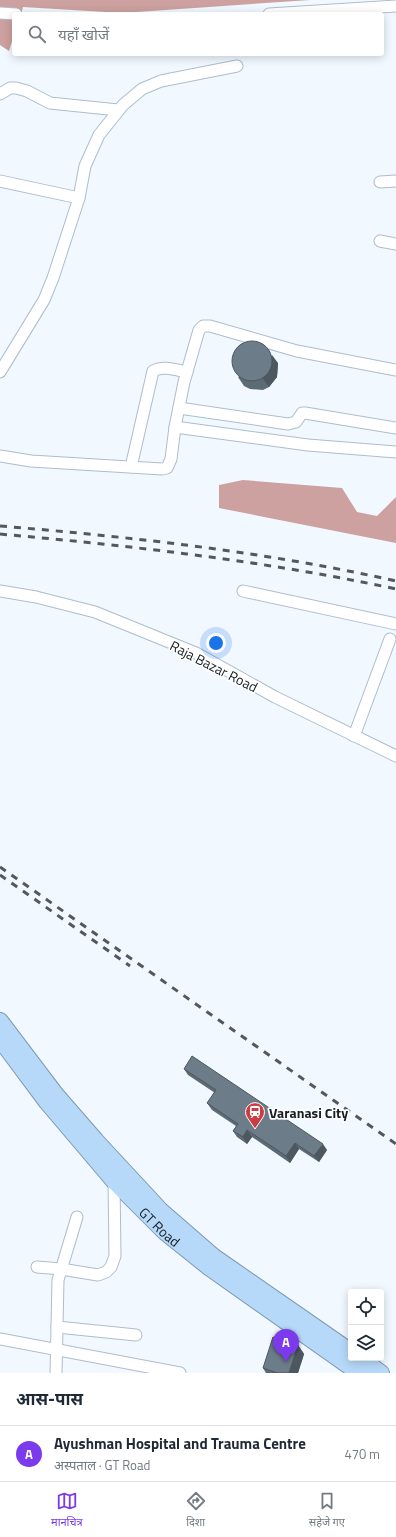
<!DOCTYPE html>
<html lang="hi">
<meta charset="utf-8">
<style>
body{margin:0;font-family:"Titillium Web","Noto Sans Devanagari",sans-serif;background:#f2f2f3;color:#1f2937}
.controls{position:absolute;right:12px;bottom:12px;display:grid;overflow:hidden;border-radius:4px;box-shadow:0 2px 10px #0003}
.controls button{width:36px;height:36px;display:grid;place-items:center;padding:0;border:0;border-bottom:1px solid #e0e1e3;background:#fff;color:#1f2937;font:20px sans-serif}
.you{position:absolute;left:216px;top:643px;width:14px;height:14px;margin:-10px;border:3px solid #fff;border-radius:50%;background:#1a73e8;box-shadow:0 0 0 6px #1a73e833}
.badge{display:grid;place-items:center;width:26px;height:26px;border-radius:50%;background:#7c3aed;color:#fff;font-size:13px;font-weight:700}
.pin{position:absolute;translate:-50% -33px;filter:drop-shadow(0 1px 2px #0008)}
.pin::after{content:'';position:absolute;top:21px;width:14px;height:12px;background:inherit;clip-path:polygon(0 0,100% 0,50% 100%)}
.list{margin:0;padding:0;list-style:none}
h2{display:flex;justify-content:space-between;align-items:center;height:52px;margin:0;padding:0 16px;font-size:17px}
h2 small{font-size:13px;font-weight:400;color:#747a83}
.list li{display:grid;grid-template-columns:26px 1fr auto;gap:12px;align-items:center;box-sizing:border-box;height:56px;padding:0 16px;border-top:1px solid #e0e1e3}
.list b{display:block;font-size:15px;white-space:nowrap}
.list p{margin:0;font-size:13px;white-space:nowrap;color:#747a83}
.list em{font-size:13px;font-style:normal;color:#747a83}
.icon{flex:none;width:22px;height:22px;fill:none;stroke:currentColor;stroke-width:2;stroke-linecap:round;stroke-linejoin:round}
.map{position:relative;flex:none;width:396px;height:1373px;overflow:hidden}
.search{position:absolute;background:#fff;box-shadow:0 2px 10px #0003;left:12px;right:12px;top:12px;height:44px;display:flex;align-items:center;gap:10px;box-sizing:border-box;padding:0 14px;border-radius:4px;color:#747a83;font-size:15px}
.sheet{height:108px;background:#fff}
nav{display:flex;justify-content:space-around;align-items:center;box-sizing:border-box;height:56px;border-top:1px solid #e0e1e3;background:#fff;font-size:11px;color:#747a83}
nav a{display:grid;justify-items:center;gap:2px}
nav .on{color:#7c3aed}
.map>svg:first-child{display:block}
.water{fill:#cca19f}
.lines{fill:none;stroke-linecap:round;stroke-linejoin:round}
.minor-casing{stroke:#adbdcd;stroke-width:13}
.highway-casing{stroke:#7f98ae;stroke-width:18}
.minor{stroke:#fff;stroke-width:11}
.highway{stroke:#b6d9f9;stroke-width:16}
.rail{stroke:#52585d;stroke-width:3;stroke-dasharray:7 7;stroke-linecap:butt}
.wall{fill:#5d6b76}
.shaded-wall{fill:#4c5760}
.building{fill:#6c7c89;stroke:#4c5760}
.labels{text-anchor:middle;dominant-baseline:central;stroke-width:3.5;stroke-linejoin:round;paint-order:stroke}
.street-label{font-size:14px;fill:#181e23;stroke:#fff}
.poi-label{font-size:14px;font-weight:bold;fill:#181e23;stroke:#fff;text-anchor:start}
</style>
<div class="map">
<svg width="396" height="1373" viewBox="0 0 396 1373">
<rect width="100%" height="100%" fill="#f1f8ff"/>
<g class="water">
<path d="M0,0H310L122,13L23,7L21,14H14V35L9,51L0,45Z"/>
<path d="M243,480L342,488L357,512L377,516L396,497V543L219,508V485Z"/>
</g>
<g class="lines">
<defs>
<g id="minor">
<path d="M0,13L16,14"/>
<path d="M269,14L396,6"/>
<path d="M0,94L10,88H16L27,91L50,103L118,110"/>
<path d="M0,181L79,198"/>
<path d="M380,182L396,181"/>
<path d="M380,241L396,244"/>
<path d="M0,372L44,300L53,278L79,198L85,166L99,135L123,105L142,89L161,81L237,66"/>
<path d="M179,408L288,424L296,422L302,413H305L396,428"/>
<path d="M175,427L184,382L199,330L203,326H210L297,351L396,370"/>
<path d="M0,456L31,461L162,469L167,468L171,459L175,427L308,445L396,452"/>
<path d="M131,467L153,371C163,365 176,370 187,372"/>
<path d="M0,591L36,597L95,612L196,653L275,697L396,756"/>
<path d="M243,591L396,624"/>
<path d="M354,736L390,639"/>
<path d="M37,1267L61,1269L98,1275L106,1272L111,1267L115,1256L114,1181"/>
<path d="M57,1327L136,1335"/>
<path d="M0,1339L180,1373"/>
<path d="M56,1373L58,1280L77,1217"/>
</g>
<g id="highway">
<path d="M0,1021L56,1095L96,1141L161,1211L214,1257L351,1352"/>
<path id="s1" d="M0,1039L47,1102L114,1181L165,1232L210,1268L359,1373"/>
<path d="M360,1358L381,1373"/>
</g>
</defs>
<use href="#minor" class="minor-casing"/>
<use href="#highway" class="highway-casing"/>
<use href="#minor" class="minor"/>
<use href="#highway" class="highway"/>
<g class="rail">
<path d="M0,526C133,537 266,552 396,581"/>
<path d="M0,534C133,546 265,561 396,589"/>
<path d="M0,867L396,1144"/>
<path d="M0,875L130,966"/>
</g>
</g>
<g class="wall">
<path d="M278,363L277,377L269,387L263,390L250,389L244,386L238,377Z"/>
<path d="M184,1069L327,1150L319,1162L299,1149L290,1163L252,1137L247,1144L237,1137L233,1131L236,1126L212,1110L207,1103L215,1093L188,1075Z"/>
<path d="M298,1345L304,1354L298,1373H266L263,1368Z"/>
</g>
<g class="shaded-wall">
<path d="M272,355L278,363L277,377L269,387L263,379Z"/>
<path d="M247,1130L252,1137L247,1144L243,1137Z"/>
<path d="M295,1143L299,1149L290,1163L286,1156Z"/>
<path d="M323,1144L327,1150L319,1162L314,1156Z"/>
<path d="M298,1345L304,1354L298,1373H289Z"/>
</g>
<g class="building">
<circle cx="252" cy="361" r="20"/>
<path d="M192,1056L323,1144L314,1156L295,1143L286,1156L247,1130L243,1137L233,1131L238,1124L207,1103L216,1090L184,1069Z"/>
<path d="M273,1337L298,1345L289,1373H277L263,1368Z"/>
</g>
<defs>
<symbol id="station-pin" viewBox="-11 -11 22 30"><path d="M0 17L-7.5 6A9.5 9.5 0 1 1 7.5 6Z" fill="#cc3c44" stroke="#fff"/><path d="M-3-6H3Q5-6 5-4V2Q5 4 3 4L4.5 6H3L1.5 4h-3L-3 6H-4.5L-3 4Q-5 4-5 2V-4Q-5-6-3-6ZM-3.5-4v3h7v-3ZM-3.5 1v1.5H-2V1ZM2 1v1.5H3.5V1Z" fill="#fff"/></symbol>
</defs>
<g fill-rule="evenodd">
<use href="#station-pin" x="244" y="1101" width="22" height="30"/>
</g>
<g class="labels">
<g class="street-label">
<text transform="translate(214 666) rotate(27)">Raja Bazar Road</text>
<text stroke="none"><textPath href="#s1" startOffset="247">GT Road</textPath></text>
</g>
<g class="poi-label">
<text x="269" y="1112">Varanasi City</text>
</g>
</g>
</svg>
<div class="controls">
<button><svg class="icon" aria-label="locate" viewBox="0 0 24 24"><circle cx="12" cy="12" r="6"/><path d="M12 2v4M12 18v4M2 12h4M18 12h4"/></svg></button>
<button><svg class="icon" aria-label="layers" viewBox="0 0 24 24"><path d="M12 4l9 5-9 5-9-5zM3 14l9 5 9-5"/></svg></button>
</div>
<div class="you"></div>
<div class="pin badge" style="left:286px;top:1362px">A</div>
<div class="search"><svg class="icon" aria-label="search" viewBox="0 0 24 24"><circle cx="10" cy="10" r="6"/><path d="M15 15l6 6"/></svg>यहाँ खोजें</div>
</div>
<section class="sheet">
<h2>आस-पास<small></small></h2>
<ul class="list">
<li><span class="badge">A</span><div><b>Ayushman Hospital and Trauma Centre</b><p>अस्पताल · GT Road</p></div><em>470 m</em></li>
</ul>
</section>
<nav>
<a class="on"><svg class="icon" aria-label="map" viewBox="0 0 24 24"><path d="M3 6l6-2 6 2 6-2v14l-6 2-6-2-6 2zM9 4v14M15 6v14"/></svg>मानचित्र</a>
<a><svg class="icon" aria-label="directions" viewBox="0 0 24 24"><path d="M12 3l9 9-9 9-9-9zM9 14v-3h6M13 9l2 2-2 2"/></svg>दिशा</a>
<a><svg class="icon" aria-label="saved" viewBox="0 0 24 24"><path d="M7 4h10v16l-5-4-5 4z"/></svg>सहेजे गए</a>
</nav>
